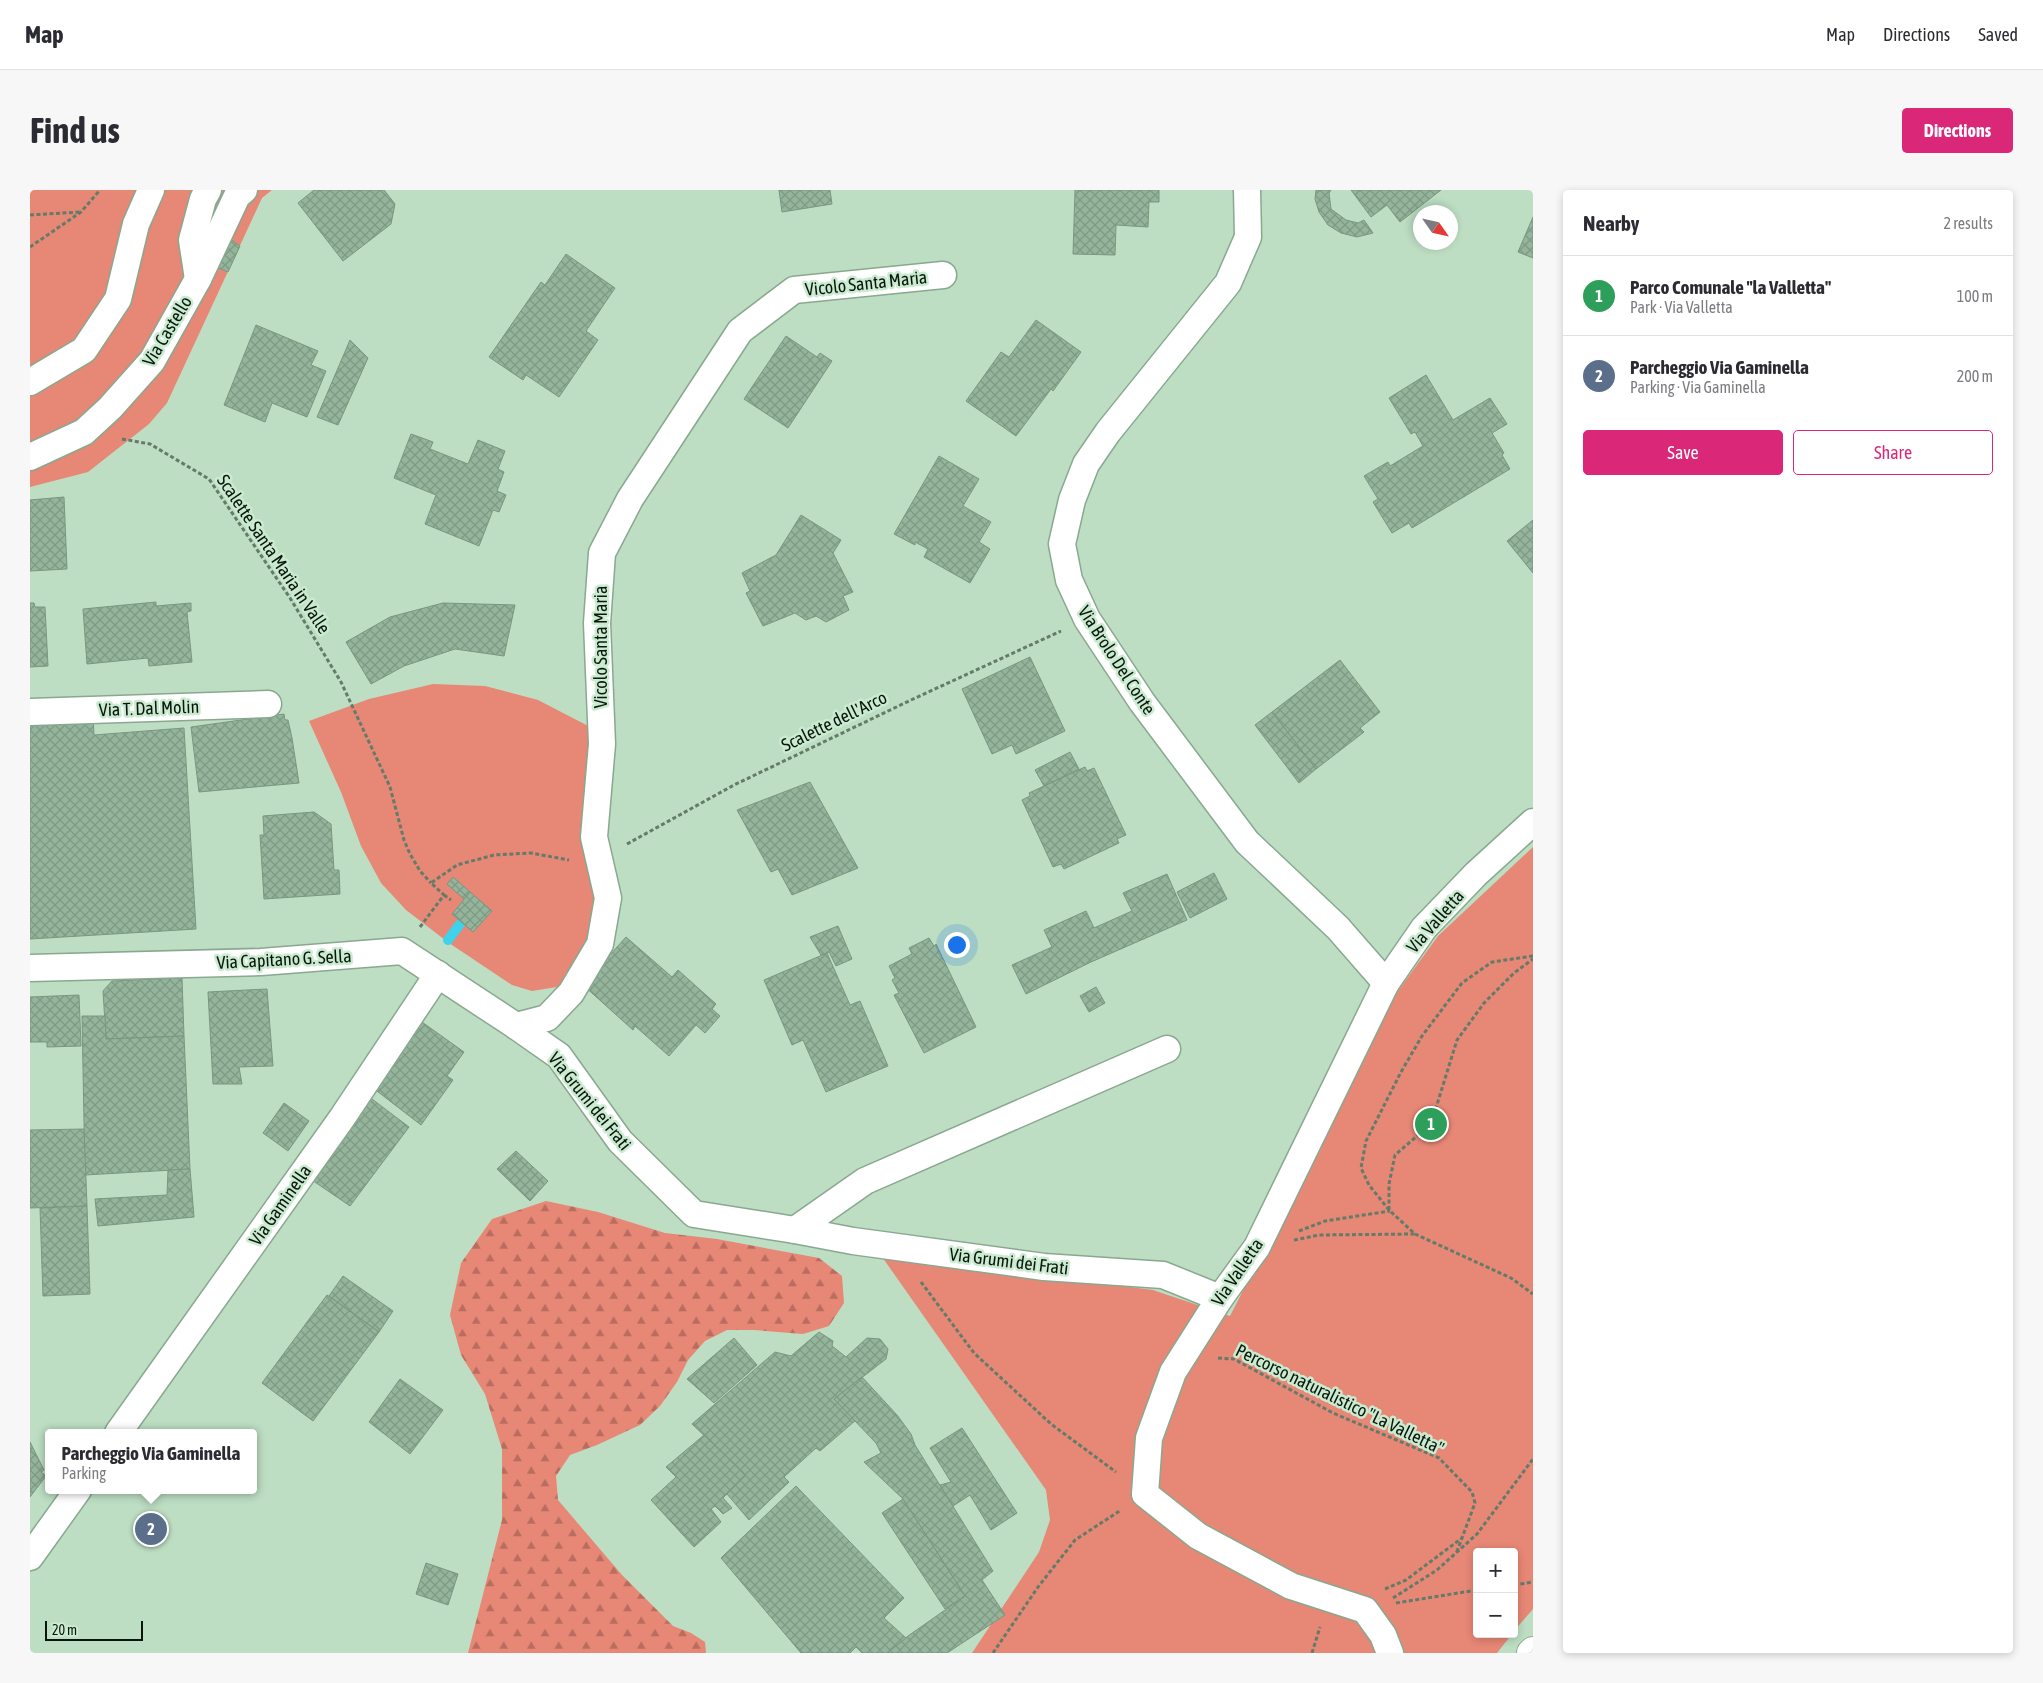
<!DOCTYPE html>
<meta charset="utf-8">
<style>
body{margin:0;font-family:"Asap Condensed",sans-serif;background:#f7f7f7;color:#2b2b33}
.controls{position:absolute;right:15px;bottom:15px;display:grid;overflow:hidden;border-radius:5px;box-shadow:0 2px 8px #0003}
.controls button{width:45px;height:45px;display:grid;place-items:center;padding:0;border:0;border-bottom:1px solid #e1e1e2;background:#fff;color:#2b2b33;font:25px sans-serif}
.compass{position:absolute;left:1383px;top:15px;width:45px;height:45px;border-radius:50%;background:#fff;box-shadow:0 2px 8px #0003;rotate:124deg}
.scale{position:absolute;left:15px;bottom:12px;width:98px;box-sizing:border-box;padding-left:5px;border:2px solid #0a160d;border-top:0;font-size:14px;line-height:18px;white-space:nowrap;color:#0a160d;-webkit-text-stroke:4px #caebd0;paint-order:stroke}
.you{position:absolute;left:926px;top:754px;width:18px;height:18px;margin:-12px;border:4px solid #fff;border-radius:50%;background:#1a73e8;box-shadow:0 0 0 8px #1a73e833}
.badge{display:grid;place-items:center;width:32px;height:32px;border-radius:50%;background:#db2777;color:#fff;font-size:16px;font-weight:700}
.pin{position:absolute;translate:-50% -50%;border:2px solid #fff;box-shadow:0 1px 5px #0006}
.popup{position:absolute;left:15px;top:1239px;width:212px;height:65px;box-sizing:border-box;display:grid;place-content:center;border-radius:5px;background:#fff;filter:drop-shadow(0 1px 4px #0005);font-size:16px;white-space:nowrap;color:#7c7c81}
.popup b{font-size:19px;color:#2b2b33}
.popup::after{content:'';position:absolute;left:50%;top:100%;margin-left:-10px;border:10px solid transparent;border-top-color:#fff}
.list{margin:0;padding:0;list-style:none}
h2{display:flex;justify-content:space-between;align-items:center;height:65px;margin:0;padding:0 20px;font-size:21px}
h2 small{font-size:16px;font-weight:400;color:#7c7c81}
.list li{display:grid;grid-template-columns:32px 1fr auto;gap:15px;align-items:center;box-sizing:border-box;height:80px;padding:0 20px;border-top:1px solid #e1e1e2}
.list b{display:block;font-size:19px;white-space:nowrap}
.list p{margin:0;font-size:16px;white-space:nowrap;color:#7c7c81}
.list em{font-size:16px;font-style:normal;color:#7c7c81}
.actions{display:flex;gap:10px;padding:15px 20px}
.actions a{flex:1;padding:11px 0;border:1px solid #db2777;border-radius:5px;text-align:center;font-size:18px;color:#db2777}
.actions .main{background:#db2777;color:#fff}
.map{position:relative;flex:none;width:1503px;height:1463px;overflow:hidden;border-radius:5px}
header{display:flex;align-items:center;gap:30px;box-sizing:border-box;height:70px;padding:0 25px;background:#fff;border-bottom:1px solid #e1e1e2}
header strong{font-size:24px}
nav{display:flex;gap:28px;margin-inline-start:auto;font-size:18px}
.intro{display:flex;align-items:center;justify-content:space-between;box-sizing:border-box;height:120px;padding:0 30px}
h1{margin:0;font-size:35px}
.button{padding:12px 22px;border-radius:5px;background:#db2777;color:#fff;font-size:18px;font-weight:700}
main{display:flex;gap:30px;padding:0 30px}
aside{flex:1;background:#fff;border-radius:5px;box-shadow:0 2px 8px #0003}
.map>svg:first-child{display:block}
.green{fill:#e78776}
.forest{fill:url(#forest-firs)}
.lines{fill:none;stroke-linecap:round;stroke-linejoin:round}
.stream{stroke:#40d2ea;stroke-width:10}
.building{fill:url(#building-cross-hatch);stroke:#78977f}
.minor-casing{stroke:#89a88f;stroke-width:29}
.tertiary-casing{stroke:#89a88f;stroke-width:30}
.path{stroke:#647b69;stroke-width:3;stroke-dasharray:4 2.5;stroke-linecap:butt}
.minor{stroke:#fff;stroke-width:26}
.tertiary{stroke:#fff;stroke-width:28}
.labels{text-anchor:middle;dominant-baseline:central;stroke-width:5;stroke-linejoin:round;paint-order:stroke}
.street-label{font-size:18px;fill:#0a160d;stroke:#caebd0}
</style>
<header>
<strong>Map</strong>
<nav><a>Map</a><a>Directions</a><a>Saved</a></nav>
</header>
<div class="intro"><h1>Find us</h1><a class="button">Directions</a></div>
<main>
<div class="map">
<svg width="1503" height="1463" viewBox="0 0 1503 1463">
<defs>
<pattern id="forest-firs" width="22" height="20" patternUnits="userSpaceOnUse" patternTransform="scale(1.25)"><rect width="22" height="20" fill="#e78776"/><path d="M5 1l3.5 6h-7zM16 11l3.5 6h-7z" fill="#b96d5f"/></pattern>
<pattern id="building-cross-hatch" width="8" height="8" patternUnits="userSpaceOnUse" patternTransform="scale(1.25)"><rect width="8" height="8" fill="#94b49b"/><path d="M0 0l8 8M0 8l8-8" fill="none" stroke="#7e9a84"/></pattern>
</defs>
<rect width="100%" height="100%" fill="#bddec3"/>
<g class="green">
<path d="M0,0H242L232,8L137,213L119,234L58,282L0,297Z"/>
<path d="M403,494L455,496L508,510L564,539L569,713L564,749L545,780L527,797L502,801L482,795L419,753L376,720L351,693L331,656L311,602L279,531L339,509Z"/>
<path d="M1503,657V1419L1484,1441V1362H1447V1444H1482L1467,1463H942L1009,1362L1020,1330L1016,1300L850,1064L1123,1100L1200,1126L1365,805L1408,746Z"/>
</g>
<path class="forest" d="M516,1011L568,1022L635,1043L687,1049L789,1068L812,1086L814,1113L799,1136L773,1144L724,1140H697L675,1151L658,1170L647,1192L630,1216L610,1235L567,1255L540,1265L526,1286L528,1310L592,1385L643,1436L661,1443L675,1452L676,1463H438L472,1330V1259L455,1204L431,1165L420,1125L431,1073L462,1029Z"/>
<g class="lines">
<path class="stream" d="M418,750L430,734"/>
</g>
<g class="building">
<path d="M284,0H354L365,14L361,34L313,71L268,13Z"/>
<path d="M749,0H800L802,14L752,22Z"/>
<path d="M1045,0H1129V12H1119L1118,37L1086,35L1085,65L1043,64Z"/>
<path d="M1286,0H1301L1299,3L1301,19L1316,30L1328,33L1334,30L1343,43L1327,47L1311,43L1298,35L1289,22L1285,9Z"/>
<path d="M1321,0H1411L1370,32L1357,15L1341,27Z"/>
<path d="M1503,27V68L1488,62Z"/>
<path d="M193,44L210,56L198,82L179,74Z"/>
<path d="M536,64L585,98L556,141L568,150L529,207L496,185L493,190L459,167L511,92L515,95Z"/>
<path d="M1006,130L1051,162L1023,201L1021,199L986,246L936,211L971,162L979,167Z"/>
<path d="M226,135L288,161L281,175L296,181L277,227L242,213L235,232L194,215Z"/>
<path d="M756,146L787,167L790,163L802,171L758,238L714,209Z"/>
<path d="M320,150L338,168L308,235L287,227Z"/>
<path d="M1396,185L1423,230L1460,208L1477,234L1462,243L1474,263L1472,265L1480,279L1382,338L1379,333L1362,343L1343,312L1348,309L1334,286L1358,272L1360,276L1393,256L1385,242L1381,244L1359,208Z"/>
<path d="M381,244L403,252L400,259L438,274L448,250L475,261L468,279L474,282L467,301L476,305L469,322L463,320L449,356L395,334L406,305L364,288Z"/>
<path d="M909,266L949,289L933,316L961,332L949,352L960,359L940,393L894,367L898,359L885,352V355L864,344Z"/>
<path d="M34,307L37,379L0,381V310Z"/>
<path d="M771,325L811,350L803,363L823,402L813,406L819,420L796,432L786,426L776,430L765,423L733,436L716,403L720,401L712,383L746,365Z"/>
<path d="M1503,330V383L1477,351Z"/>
<path d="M126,412V416L161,413V421L157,422L162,472L119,476L118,468L57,474L53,419Z"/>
<path d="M0,413H4L5,417H15L18,476L0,477Z"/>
<path d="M413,413L485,415L474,466L425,459L374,476L341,494L316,452L360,427Z"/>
<path d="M1000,467L1035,541L986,564L982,555L962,564L932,499Z"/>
<path d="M1310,470L1350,522L1330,538L1334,542L1286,579L1242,522Z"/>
<path d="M1242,522L1286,579L1269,593L1225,535Z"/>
<path d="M254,524L255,530H258L262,548L269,593L169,602L161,537Z"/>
<path d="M63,526L64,545L154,538L166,739L0,749V531Z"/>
<path d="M1040,562L1049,579L1014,596L1005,580Z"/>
<path d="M1055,577L1057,581L1064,578L1096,645L1087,649L1089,653L1034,679L1031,674L1023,677L992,610L1000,606L999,603Z"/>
<path d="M780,592L828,678L762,705L748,679L741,682L707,620Z"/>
<path d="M284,622L301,634L304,680H309L310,704L234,709L230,645H234L233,626Z"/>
<path d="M1184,683L1197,709L1160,728L1147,702Z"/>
<path d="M1137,684L1157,730L1061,772L996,804L982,775L1022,757L1014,740L1056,721L1064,738L1102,721L1093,703Z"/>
<path d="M423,687L440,702L434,709L417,694Z"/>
<path d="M440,702L462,721L443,742L422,724Z"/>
<path d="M808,736L822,769L806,776L799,762L791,765L780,747Z"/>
<path d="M596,747L642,787L648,780L686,814L682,819L690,826L675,843L666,835L639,866L605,836L603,840L553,795Z"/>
<path d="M899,748L904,756L906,754L946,837L894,863L864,805L869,803L862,790L865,788L859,776L882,764L879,758Z"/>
<path d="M797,763L820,815L830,811L858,876L796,902L773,850L762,855L734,790Z"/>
<path d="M152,788L154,846L76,849L73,801L82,791Z"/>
<path d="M1066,797L1075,813L1059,822L1050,806Z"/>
<path d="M237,799L243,876L209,877L212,894H183L178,802Z"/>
<path d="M49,805L51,856L17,857V852H0V807Z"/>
<path d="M52,826H75L76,849L154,846L160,979L55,985Z"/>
<path d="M392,832L434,862L417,886L423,890L391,935L343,898Z"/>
<path d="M338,906L379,937L320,1016L279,988Z"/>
<path d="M254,913L279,931L258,961L233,943Z"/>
<path d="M54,939L57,1016L0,1018V940Z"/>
<path d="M486,961L518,991L500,1011L467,979Z"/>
<path d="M160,979L164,1027L68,1036L65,1009L137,1005L138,980Z"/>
<path d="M57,1016L60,1104L13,1106L10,1018Z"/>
<path d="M313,1086L363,1121L349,1142L299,1106Z"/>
<path d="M297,1105L349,1142L283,1231L232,1193Z"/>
<path d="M789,1142L803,1151L802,1156L816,1167L837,1148L850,1149L858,1159L856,1169L804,1209L826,1230L790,1261L786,1258L754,1287L759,1292L719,1330L697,1304L716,1285L662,1234L745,1162L761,1166Z"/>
<path d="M704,1148L727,1175L684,1213L657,1189Z"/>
<path d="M832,1187L867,1225L881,1244L885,1255L963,1381L952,1390L975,1425L917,1463H857L878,1446L935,1406L873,1309L834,1272L851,1263L846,1253L804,1209Z"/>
<path d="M370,1189L413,1220L380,1264L339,1232Z"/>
<path d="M932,1238L987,1323L961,1340L940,1305L923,1316L910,1295L921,1292L900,1258Z"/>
<path d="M674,1245L716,1285L693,1308L702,1318L693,1324L685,1316L681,1319L691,1332L664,1357L621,1310L646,1287L636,1277Z"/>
<path d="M0,1252L14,1280L11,1282L16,1286L0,1307Z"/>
<path d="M766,1296L874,1408L854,1428L876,1448L857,1463H832L826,1457L820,1463H771L691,1368Z"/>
<path d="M873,1309L935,1406L915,1419L852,1323Z"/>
<path d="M396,1373L428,1384L418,1415L386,1404Z"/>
</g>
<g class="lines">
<defs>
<g id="minor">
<path d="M1217,0L1218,47L1198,93L1078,242L1056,274L1042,310L1032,354L1039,390L1057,429L1112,512L1217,652L1308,738L1356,793"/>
<path d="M168,89L162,50L173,9L178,0"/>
<path d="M0,192L54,160L88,109L106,34L121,0"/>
<path d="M0,267L54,242L80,218L122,171L168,89L207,6L214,0"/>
<path d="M0,522L238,514"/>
<path d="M0,778L231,772L372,761L486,836L529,866L590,951L664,1024L765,1040L823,1051L1014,1077L1133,1085L1190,1108"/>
<path d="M486,836L517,828L541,803L570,754L578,708L564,647L572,554L567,433L572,363L600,309L710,141L764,100L913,85"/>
<path d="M765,1040L835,991L1137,859"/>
<path d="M88,1243L312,928L408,784"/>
<path d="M0,1367L48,1300"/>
<path d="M1360,1463L1353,1445L1335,1420L1261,1396L1168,1346L1115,1304L1119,1248L1143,1182L1190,1108L1227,1057L1356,793L1394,738L1446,684L1503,632"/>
</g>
<path id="tertiary" d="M1501,1463L1503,1461"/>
</defs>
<use href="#minor" class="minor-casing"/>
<use href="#tertiary" class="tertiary-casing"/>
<g class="path">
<path d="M0,25L51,22"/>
<path d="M0,57L51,22L70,0"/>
<path d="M92,249L120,254L179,289L260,408L311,492L360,597L374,650L380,664L390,681L401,693"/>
<path d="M597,654L704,595L881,510L1031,441"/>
<path d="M414,705L421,710"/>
<path d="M390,737L414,705L401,693L427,675L464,665L501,663L539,670"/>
<path d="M1503,766L1462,772L1432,793L1392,846L1371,882L1336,951L1331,978L1339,995L1359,1020L1385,1044L1481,1088L1503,1104"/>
<path d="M1359,1020V994L1365,965L1387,946L1405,921L1427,850L1454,813L1484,783L1503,769"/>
<path d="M1269,1041L1295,1031L1360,1021"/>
<path d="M1264,1050L1289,1045L1385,1044"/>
<path d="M891,1092L944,1163L1021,1234L1086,1282"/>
<path d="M1188,1168L1204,1169L1303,1223L1409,1268L1442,1302L1445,1313L1426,1364"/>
<path d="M1484,1395L1503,1392"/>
<path d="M1355,1399L1376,1390L1432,1348"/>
<path d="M1363,1408L1407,1380L1447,1344L1503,1269"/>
<path d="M1366,1413L1447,1400"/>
<path d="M963,1463L1008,1397L1045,1350L1091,1320"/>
<path d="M1282,1463L1290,1437"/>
</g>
<use href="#minor" class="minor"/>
<use href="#tertiary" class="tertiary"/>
</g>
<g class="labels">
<g class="street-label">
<text transform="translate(836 93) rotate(-6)">Vicolo Santa Maria</text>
<text transform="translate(137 141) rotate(-59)">Via Castello</text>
<text transform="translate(244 364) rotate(56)">Scalette Santa Maria in Valle</text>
<text transform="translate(570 457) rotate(-90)">Vicolo Santa Maria</text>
<text transform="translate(1087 470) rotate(57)">Via Brolo Del Conte</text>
<text transform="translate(119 518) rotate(-2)">Via T. Dal Molin</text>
<text transform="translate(804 531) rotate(-26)">Scalette dell'Arco</text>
<text transform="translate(1405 731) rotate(-49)">Via Valletta</text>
<text transform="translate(254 769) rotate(-3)">Via Capitano G. Sella</text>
<text transform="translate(560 911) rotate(51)">Via Grumi dei Frati</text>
<text transform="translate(250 1015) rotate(-55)">Via Gaminella</text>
<text transform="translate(979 1071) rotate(7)">Via Grumi dei Frati</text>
<text transform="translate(1207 1082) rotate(-56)">Via Valletta</text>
<text transform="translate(1310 1209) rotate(26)">Percorso naturalistico "La Valletta"</text>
</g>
</g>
</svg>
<div class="controls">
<button>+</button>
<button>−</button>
</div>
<svg class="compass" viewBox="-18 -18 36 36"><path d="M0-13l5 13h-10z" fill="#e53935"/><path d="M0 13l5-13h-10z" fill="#7c7c81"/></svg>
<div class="scale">20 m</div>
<div class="you"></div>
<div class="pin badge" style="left:1401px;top:934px;background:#2e9e5b">1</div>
<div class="pin badge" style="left:121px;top:1339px;background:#5c6f8a">2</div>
<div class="popup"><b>Parcheggio Via Gaminella</b>Parking</div>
</div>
<aside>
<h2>Nearby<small>2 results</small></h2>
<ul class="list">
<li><span class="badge" style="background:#2e9e5b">1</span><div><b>Parco Comunale &quot;la Valletta&quot;</b><p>Park · Via Valletta</p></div><em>100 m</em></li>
<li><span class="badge" style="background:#5c6f8a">2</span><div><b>Parcheggio Via Gaminella</b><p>Parking · Via Gaminella</p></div><em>200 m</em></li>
</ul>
<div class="actions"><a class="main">Save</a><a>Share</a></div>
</aside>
</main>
